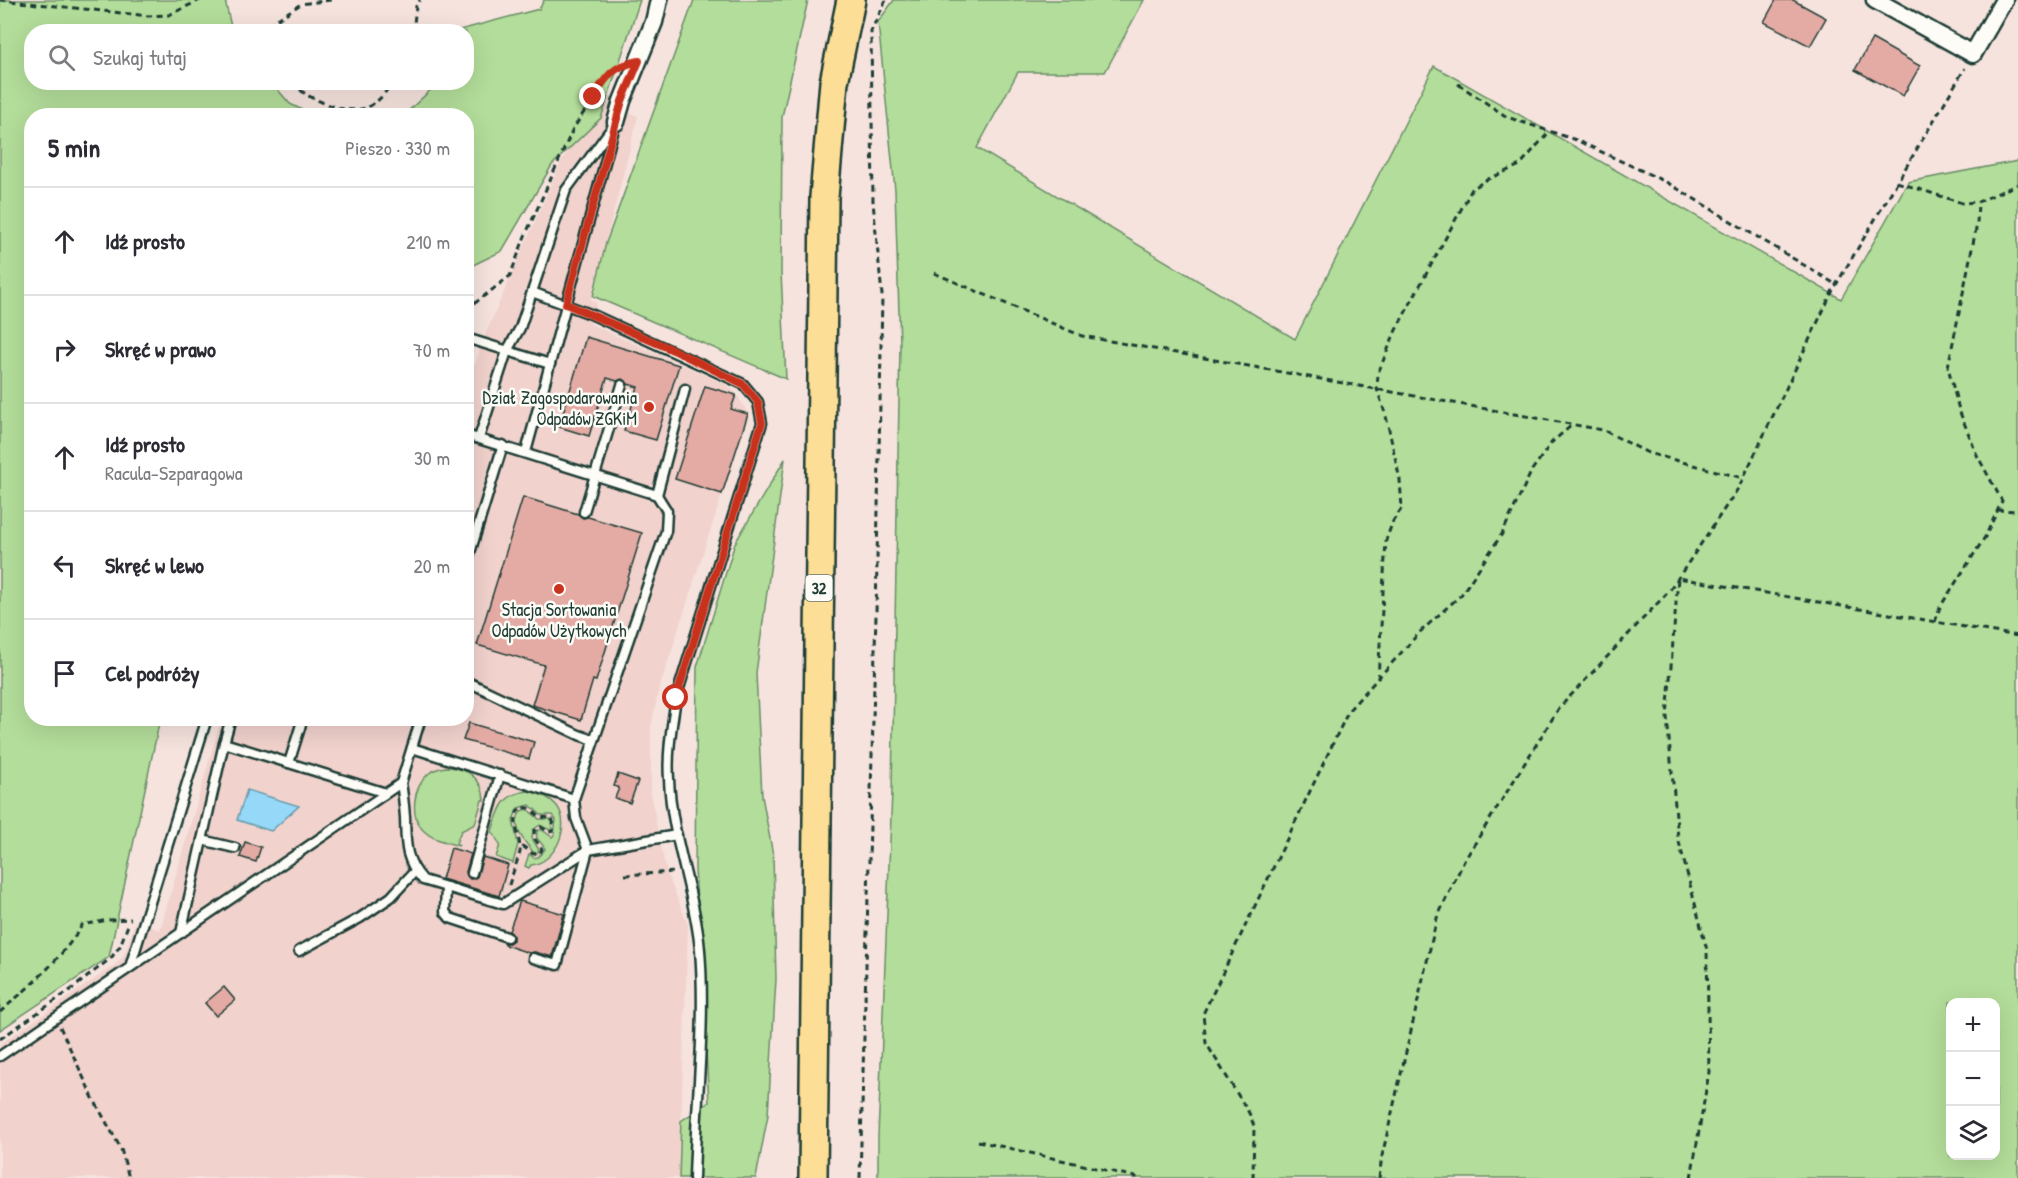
<!DOCTYPE html>
<html lang="pl">
<meta charset="utf-8">
<style>
body{margin:0;font-family:"Patrick Hand",sans-serif;background:#f2f2f3;color:#2b2b33}
.controls{position:absolute;right:18px;bottom:18px;display:grid;overflow:hidden;border-radius:12px;box-shadow:0 6px 24px #0002}
.controls button{width:54px;height:54px;display:grid;place-items:center;padding:0;border:0;border-bottom:2px solid #e1e1e2;background:#fff;color:#2b2b33;font:30px sans-serif}
.stop{position:absolute;width:18px;height:18px;margin:-14px;border:4px solid #c8321e;border-radius:50%;background:#fff}
.stop.end{background:#c8321e;border-color:#fff;box-shadow:0 2px 6px #0008}
.list{margin:0;padding:0;list-style:none}
h2{display:flex;justify-content:space-between;align-items:center;height:78px;margin:0;padding:0 24px;font-size:26px}
h2 small{font-size:20px;font-weight:400;color:#7c7c81}
.list li{display:grid;grid-template-columns:39px 1fr auto;gap:18px;align-items:center;box-sizing:border-box;height:108px;padding:0 24px;border-top:2px solid #e1e1e2}
.list b{display:block;font-size:22px;white-space:nowrap}
.list p{margin:0;font-size:20px;white-space:nowrap;color:#7c7c81}
.list em{font-size:20px;font-style:normal;color:#7c7c81}
.icon{flex:none;width:33px;height:33px;fill:none;stroke:currentColor;stroke-width:2;stroke-linecap:round;stroke-linejoin:round}
.map{position:relative;flex:none;width:2018px;height:1178px;overflow:hidden}
.search{position:absolute;background:#fff;box-shadow:0 6px 24px #0002;left:24px;top:24px;width:450px;height:66px;display:flex;align-items:center;gap:15px;box-sizing:border-box;padding:0 21px;border-radius:24px;color:#7c7c81;font-size:22px}
.panel{position:absolute;background:#fff;box-shadow:0 6px 24px #0002;left:24px;top:108px;width:450px;height:618px;border-radius:24px}
.map>svg:first-child{display:block}
.built{fill:#f1d2cd}
.green{fill:#b3dd9a;stroke:#698d67;stroke-width:1.5;fill-rule:evenodd}
.water{fill:#96d8f8;stroke:#669aaa;stroke-width:1.5}
.building{fill:#e4aaa4;stroke:#1f3d34;stroke-width:1.5}
.lines{fill:none;stroke-linecap:round;stroke-linejoin:round}
.service-casing{stroke:#1f3d34;stroke-width:13}
.minor-casing{stroke:#1f3d34;stroke-width:21}
.primary-casing{stroke:#1f3d34;stroke-width:32}
.path{stroke:#1f3d34;stroke-width:3;stroke-dasharray:6 4.5;stroke-linecap:butt}
.service{stroke:#fdfcf7;stroke-width:8}
.minor{stroke:#fdfcf7;stroke-width:16}
.primary{stroke:#fdde96;stroke-width:27}
.route{stroke:#c8321e;stroke-width:8}
.poi-dot{fill:#c8321e;stroke:#fdfcf7;stroke-width:2}
.labels{text-anchor:middle;dominant-baseline:central;stroke-width:5;stroke-linejoin:round;paint-order:stroke}
.shield{fill:#fdfcf7;stroke:#62766e;stroke-width:1.5}
.shield-label{font-size:16px;font-weight:bold;fill:#1f3d34}
.poi-label{font-size:18px;fill:#1f3d34;stroke:#fdfcf7;text-anchor:end}
</style>
<div class="map">
<svg width="2018" height="1178" viewBox="0 0 2018 1178">
<rect width="100%" height="100%" fill="#f6e3de"/>
<filter id="ink" filterUnits="userSpaceOnUse"><feTurbulence type="fractalNoise" baseFrequency=".0167" numOctaves="2"/><feDisplacementMap in="SourceGraphic" scale="12" xChannelSelector="R" yChannelSelector="G"/><feConvolveMatrix kernelMatrix="1 2 1 2 8 2 1 2 1" color-interpolation-filters="sRGB"/></filter>
<g filter="url(#ink)">
<path class="built" d="M598,104L638,116L591,300L597,304L590,324L725,384L737,394L748,414L658,693L651,728V795L659,838L667,873L688,925L679,1178H0V1044L115,965L123,957L127,948L135,922L160,930L221,719L466,718L467,362L475,364L486,333L561,162Z"/>
<g class="green">
<path d="M0,0H225L232,31L32,32V82L272,83L290,104L313,115L32,116V718L160,719L109,957L0,1030Z"/>
<path d="M544,0H640L601,118L552,165L502,251L467,268L466,116L404,115L438,83L466,82V32L456,31L539,9Z"/>
<path d="M694,0H808L782,117L781,272L786,379L593,296L606,243Z"/>
<path d="M894,0H1144L1105,72H1018L977,148L1295,339L1434,66L1841,299L1908,182L2018,161V1178H878V1137L892,791L900,344L895,190L878,22ZM1950,1002H1996V1156H1950Z"/>
<path d="M785,459L756,673L762,796L773,855L776,979L768,1115L756,1178H679L681,1121L709,1102L695,869L697,667L735,543Z"/>
<path d="M446,767C467,767 483,779 484,800H482L475,824L461,831L456,843L459,846C447,842 433,840 424,831C409,816 413,788 428,774C433,770 439,768 446,767Z"/>
<path d="M528,791C539,793 550,797 557,806C572,826 555,863 531,865L529,868L525,866L529,854L534,858L538,857L545,849C542,841 533,840 538,830H542L552,837L554,835L556,820L553,815H541L530,805L518,808L513,820L518,844L513,863L496,857L500,845L492,831C500,808 502,794 528,791Z"/>
<path d="M527,809L539,819H550L551,821L552,829L550,830L540,825L533,830L532,838L539,850L537,853H534C524,841 510,826 521,811Z"/>
</g>
<path class="water" d="M247,790L299,806L271,831L237,820Z"/>
<g class="building">
<path d="M1776,0H1793L1826,18L1810,46L1764,22Z"/>
<path d="M1872,39L1920,66L1903,96L1855,70Z"/>
<path d="M586,337L679,365L656,440L624,431L638,387L628,384L623,379L617,381L607,378L589,436L559,427Z"/>
<path d="M705,386L736,395L731,409L748,414L722,494L675,479Z"/>
<path d="M523,497L578,514L583,518L588,517L642,533L596,681L593,680L581,720L532,705L544,665L477,645Z"/>
<path d="M469,723L534,742L529,759L463,740Z"/>
<path d="M618,774L638,781L630,803L615,798L619,788L614,786Z"/>
<path d="M245,842L261,847L256,862L240,857Z"/>
<path d="M451,848L471,854L466,872L470,879L477,877L483,857L508,865L499,896L442,879Z"/>
<path d="M520,901L564,914L552,957L535,952L529,953L505,945V943H509L513,940V935L509,931Z"/>
<path d="M224,987L235,1000L216,1016L205,1003Z"/>
</g>
<g class="lines">
<defs>
<g id="service">
<path d="M532,292L593,315L743,384L758,402L762,423L676,698C672,725 667,752 669,779C671,837 695,892 700,950C706,1026 696,1102 694,1178"/>
<path d="M466,338L550,364"/>
<path d="M479,438L507,351L520,328L566,190L616,122L526,452"/>
<path d="M657,495L685,389"/>
<path d="M584,512L622,385"/>
<path d="M466,566L503,445"/>
<path d="M466,681L579,735L594,740"/>
<path d="M224,743L231,718"/>
<path d="M412,748L574,799"/>
<path d="M289,763L303,718"/>
<path d="M401,783C403,794 404,805 405,817C406,843 404,859 423,880L503,904L588,850L576,818L574,799L666,531L667,511L657,495L466,435"/>
<path d="M202,840L235,848"/>
<path d="M472,873L500,775"/>
<path d="M446,887L445,912L450,918L507,937"/>
<path d="M181,933L224,743L386,793"/>
<path d="M299,951L360,918L391,897L415,871"/>
<path d="M533,958L557,965L588,850L677,835"/>
<path d="M130,967L207,718"/>
<path d="M0,1056L401,783L421,718"/>
</g>
<g id="minor">
<path d="M1875,0L1973,54L2004,0"/>
<path d="M616,122L622,101L654,22L659,0"/>
</g>
<path id="primary" d="M813,1178L824,197L834,82L851,0"/>
</defs>
<use href="#service" class="service-casing"/>
<use href="#minor" class="minor-casing"/>
<use href="#primary" class="primary-casing"/>
<g class="path">
<path d="M0,0L149,16L169,15L200,0"/>
<path d="M263,32L262,29L301,4L331,0"/>
<path d="M413,32L416,6L420,0"/>
<path d="M293,82C303,94 309,97 324,103C355,115 374,113 392,82"/>
<path d="M1458,84L1507,117L1576,140L1668,183L1837,285"/>
<path d="M1897,182L1962,203L1978,202"/>
<path d="M934,273L1082,336L1603,430L1648,453L1743,478"/>
<path d="M466,310L510,276L525,236L573,129L610,72L618,68"/>
<path d="M1997,510L2018,511"/>
<path d="M1935,622L1940,607L1985,537L2002,501L1977,455L1959,410L1948,367L1977,224L1978,202L2018,184"/>
<path d="M1378,679L1386,540L1393,521L1402,508L1400,480L1386,416L1377,389L1378,373L1396,330L1472,189L1486,180L1520,165L1550,131"/>
<path d="M625,875L675,872"/>
<path d="M509,885C512,874 517,863 520,852C522,839 504,805 529,808L540,817L552,818L554,825L553,831L549,832L541,827L534,831L535,839L542,849L540,853L533,854L520,844"/>
<path d="M0,1012C30,986 61,960 82,925L108,920L131,919"/>
<path d="M60,1027L93,1098L121,1149L129,1178"/>
<path d="M0,1039L72,989L111,958L120,946L128,925"/>
<path d="M978,1141L1140,1178"/>
<path d="M860,1178L876,614L882,295L873,202L871,31L886,0"/>
<path d="M1253,1178L1254,1126L1249,1113L1206,1043L1203,1014L1349,710L1420,632L1461,595L1502,534L1532,470L1552,442L1572,425"/>
<path d="M1379,1178L1382,1156L1437,918L1464,861L1559,708L1670,590L1739,487L1833,290L1965,68"/>
<path d="M1691,1178L1709,1072L1707,950L1678,838L1667,717L1678,578L2018,636"/>
</g>
<use href="#service" class="service"/>
<use href="#minor" class="minor"/>
<use href="#primary" class="primary"/>
</g>
</g>
<g class="lines" filter="url(#ink)">
<path class="route" d="M593,97C608,75 611,67 639,61L622,101L616,122L566,304L673,350L743,384L758,402L762,423L676,698"/>
</g>
<g class="poi-dot">
<circle cx="649" cy="407" r="6"/>
<circle cx="559" cy="589" r="6"/>
</g>
<g class="labels">
<rect class="shield" x="805.5" y="575" width="27" height="26" rx="4.5"/>
<g class="shield-label">
<text x="819" y="588">32</text>
</g>
<g class="poi-label">
<text x="637" y="397">Dział Zagospodarowania<tspan x="637" dy="21">Odpadów ZGKiM</tspan></text>
<text x="559" y="609" text-anchor="middle">Stacja Sortowania<tspan x="559" dy="21">Odpadów Użytkowych</tspan></text>
</g>
</g>
</svg>
<div class="controls">
<button>+</button>
<button>−</button>
<button><svg class="icon" aria-label="layers" viewBox="0 0 24 24"><path d="M12 4l9 5-9 5-9-5zM3 14l9 5 9-5"/></svg></button>
</div>
<div class="stop" style="left:676px;top:698px"></div>
<div class="stop end" style="left:593px;top:97px"></div>
<div class="search"><svg class="icon" aria-label="search" viewBox="0 0 24 24"><circle cx="10" cy="10" r="6"/><path d="M15 15l6 6"/></svg>Szukaj tutaj</div>
<section class="panel">
<h2>5 min<small>Pieszo · 330 m</small></h2>
<ul class="list">
<li><svg class="icon" aria-label="ahead" viewBox="0 0 24 24"><path d="M12 20V5M6 11l6-6 6 6"/></svg><div><b>Idź prosto</b></div><em>210 m</em></li>
<li><svg class="icon" aria-label="right" viewBox="0 0 24 24"><path d="M7 20v-9h11M14 6l5 5-5 5"/></svg><div><b>Skręć w prawo</b></div><em>70 m</em></li>
<li><svg class="icon" aria-label="ahead" viewBox="0 0 24 24"><path d="M12 20V5M6 11l6-6 6 6"/></svg><div><b>Idź prosto</b><p>Racula-Szparagowa</p></div><em>30 m</em></li>
<li><svg class="icon" aria-label="left" viewBox="0 0 24 24"><path d="M17 20v-9H6M10 6l-5 5 5 5"/></svg><div><b>Skręć w lewo</b></div><em>20 m</em></li>
<li><svg class="icon" aria-label="arrive" viewBox="0 0 24 24"><path d="M6 21V4h12l-3 4 3 4H6"/></svg><div><b>Cel podróży</b></div></li>
</ul>
</section>
</div>
